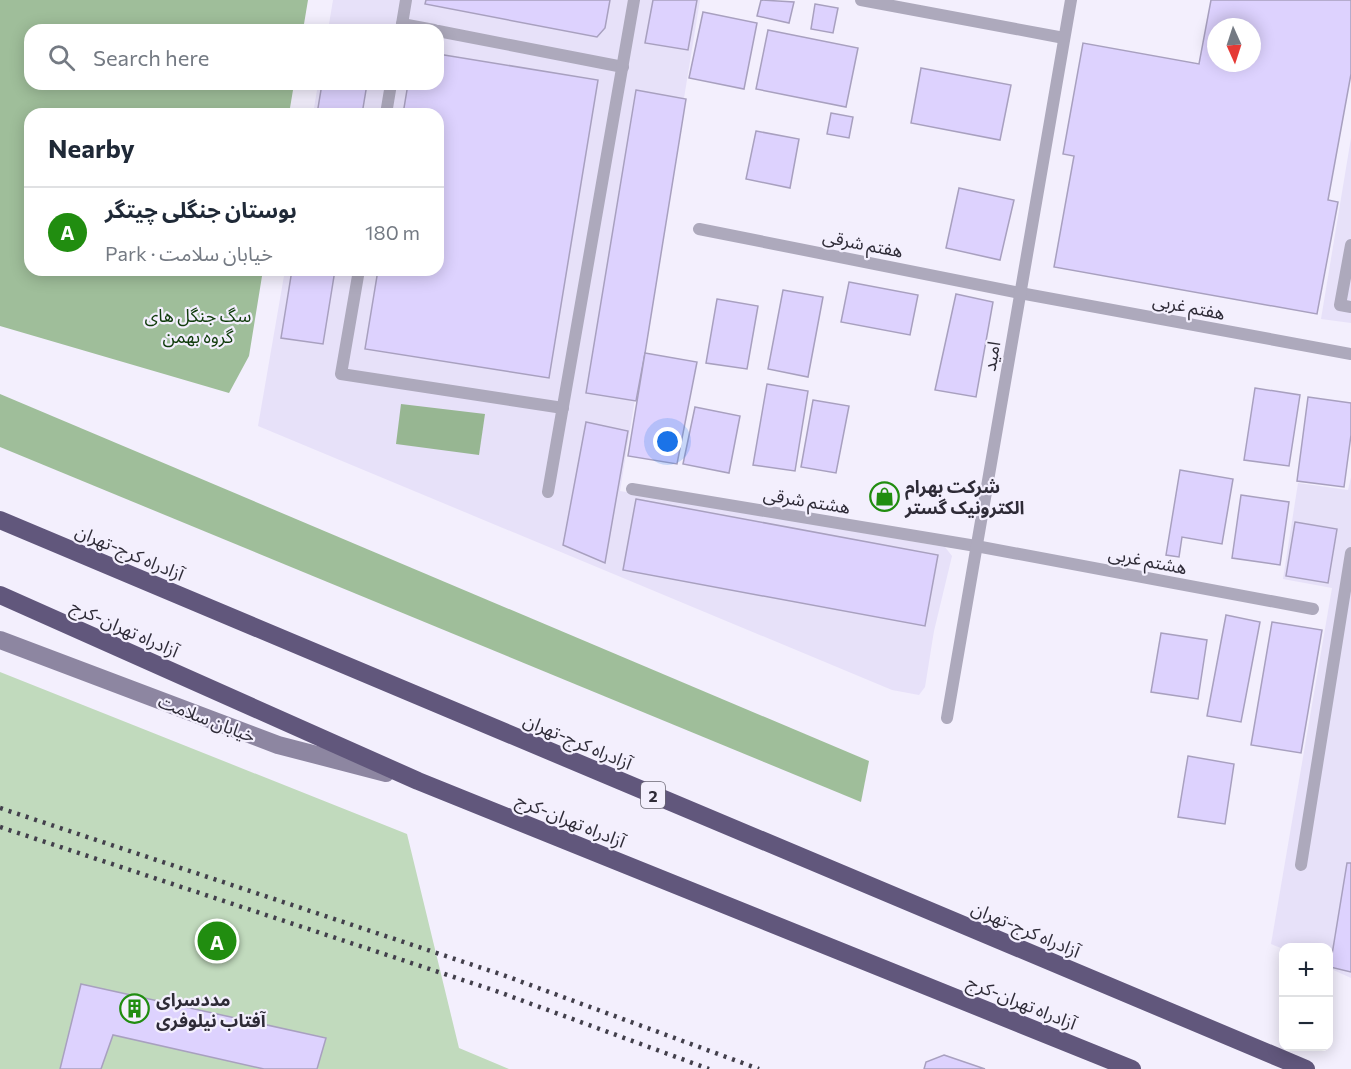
<!DOCTYPE html>
<meta charset="utf-8">
<style>
body{margin:0;font-family:Commissioner,"Noto Sans Arabic",sans-serif;background:#f2f2f3;color:#1f2937}
.controls{position:absolute;right:18px;bottom:18px;display:grid;overflow:hidden;border-radius:12px;box-shadow:0 3px 15px #0003}
.controls button{width:54px;height:54px;display:grid;place-items:center;padding:0;border:0;border-bottom:2px solid #e0e1e3;background:#fff;color:#1f2937;font:30px sans-serif}
.compass{position:absolute;left:1207px;top:18px;width:54px;height:54px;border-radius:50%;background:#fff;box-shadow:0 3px 15px #0003;rotate:177deg}
.you{position:absolute;left:668px;top:442px;width:21px;height:21px;margin:-15px;border:4px solid #fff;border-radius:50%;background:#1a73e8;box-shadow:0 0 0 9px #1a73e833}
.badge{display:grid;place-items:center;width:39px;height:39px;border-radius:50%;background:#218d10;color:#fff;font-size:20px;font-weight:700}
.pin{position:absolute;translate:-50% -50%;border:3px solid #fff;box-shadow:0 2px 6px #0006}
.list{margin:0;padding:0;list-style:none}
h2{display:flex;justify-content:space-between;align-items:center;height:78px;margin:0;padding:0 24px;font-size:26px}
h2 small{font-size:20px;font-weight:400;color:#747a83}
.list li{display:grid;grid-template-columns:39px 1fr auto;gap:18px;align-items:center;box-sizing:border-box;height:90px;padding:0 24px;border-top:2px solid #e0e1e3}
.list b{display:block;font-size:22px;white-space:nowrap}
.list p{margin:0;font-size:20px;white-space:nowrap;color:#747a83}
.list em{font-size:20px;font-style:normal;color:#747a83}
.icon{flex:none;width:33px;height:33px;fill:none;stroke:currentColor;stroke-width:2;stroke-linecap:round;stroke-linejoin:round}
.map{position:relative;flex:none;width:1351px;height:1069px;overflow:hidden}
.search{position:absolute;background:#fff;box-shadow:0 3px 15px #0003;left:24px;top:24px;width:420px;height:66px;display:flex;align-items:center;gap:15px;box-sizing:border-box;padding:0 21px;border-radius:18px;color:#747a83;font-size:22px}
.panel{position:absolute;background:#fff;box-shadow:0 3px 15px #0003;left:24px;top:108px;width:420px;height:168px;border-radius:18px}
.map>svg:first-child{display:block}
.built{fill:#e7e1f9}
.green{fill:#c1dabd}
.forest{fill:#9fbe9a}
.water{fill:#97b692}
.building{fill:#ddd2fe;stroke:#a8a0bf;stroke-width:1.5;fill-rule:evenodd}
.lines{fill:none;stroke-linecap:round;stroke-linejoin:round}
.lane{stroke:#ada9bc;stroke-width:12}
.secondary{stroke:#8d86a1;stroke-width:18}
.highway{stroke:#61577c;stroke-width:18}
.rail{stroke:#423f4b;stroke-width:4.5;stroke-dasharray:3 6;stroke-linecap:butt}
.labels{text-anchor:middle;dominant-baseline:central;stroke-width:4.5;stroke-linejoin:round;paint-order:stroke}
.shield{fill:#f3effd;stroke:#696672;stroke-width:1.5}
.shield-label{font-size:16px;font-weight:bold;fill:#2e2b37}
.street-label{font-size:18px;fill:#2e2b37;stroke:#f3effd}
.park-label{font-size:18px;fill:#103c0b;stroke:#f3effd}
.poi-label{font-size:18px;font-weight:bold;fill:#2e2b37;stroke:#f3effd;text-anchor:start}
</style>
<div class="map">
<svg width="1351" height="1069" viewBox="0 0 1351 1069">
<rect width="100%" height="100%" fill="#f3effd"/>
<g class="built">
<path d="M333,0H700L620,491L945,547L952,556L934,631L925,687L919,695L892,690L258,426L285,270H438V114H313L318,84H438V30H328Z"/>
<path d="M1351,138V323L1321,319Z"/>
<path d="M1351,477V978L1329,968L1328,948H1284L1283,949L1271,944L1332,588L1283,579L1298,483L1348,490Z"/>
</g>
<path class="green" d="M0,672L407,834L459,1048L509,1069H0Z"/>
<g class="forest">
<path d="M0,0H308L303,30H30V84H294L289,114H30V270H263L249,356L229,393L0,326Z"/>
<path d="M0,394L869,761L861,802L0,447Z"/>
</g>
<path class="water" d="M401,404L485,414L479,455L396,444Z"/>
<g class="building">
<path d="M426,0H610L605,28L597,37L425,4Z"/>
<path d="M653,0H697L688,50L645,43Z"/>
<path d="M761,0L794,2L789,23L757,16Z"/>
<path d="M1211,0H1351V74L1328,200L1338,202L1317,314L1054,267L1074,156L1063,154L1083,43L1199,64ZM1216,27H1252V63H1216Z"/>
<path d="M815,4L838,8L833,33L811,29Z"/>
<path d="M703,12L757,23L744,89L689,78Z"/>
<path d="M768,30L858,48L846,107L756,89Z"/>
<path d="M438,54L598,80L549,378L365,349L378,270H438V114H403L408,84H438Z"/>
<path d="M921,68L1011,85L1000,140L911,123Z"/>
<path d="M322,84H367L362,114H317Z"/>
<path d="M636,90L686,99L645,353L636,401L586,393Z"/>
<path d="M831,113L853,117L849,138L827,134Z"/>
<path d="M756,131L799,139L790,188L746,179Z"/>
<path d="M959,188L1014,200L1000,260L946,248Z"/>
<path d="M292,270H335L323,344L281,338Z"/>
<path d="M849,282L918,295L910,335L841,322Z"/>
<path d="M783,290L823,297L808,377L768,369Z"/>
<path d="M956,294L993,302L976,397L935,390Z"/>
<path d="M717,299L758,306L747,369L706,363Z"/>
<path d="M645,353L697,362L677,464L628,456Z"/>
<path d="M767,384L808,391L795,471L753,465Z"/>
<path d="M1255,388L1300,395L1289,466L1244,460Z"/>
<path d="M1308,397L1351,403V435L1344,487L1297,481Z"/>
<path d="M813,400L849,406L836,473L801,467Z"/>
<path d="M695,407L740,416L729,473L683,464Z"/>
<path d="M586,422L628,431L605,563L563,545Z"/>
<path d="M1180,470L1233,479L1222,544L1182,537L1179,557L1166,555Z"/>
<path d="M1241,495L1289,502L1280,565L1232,558Z"/>
<path d="M636,499L938,555L925,626L623,570Z"/>
<path d="M1295,522L1337,529L1328,583L1286,576Z"/>
<path d="M1226,615L1260,622L1241,722L1207,716Z"/>
<path d="M1272,622L1322,630L1301,753L1251,745Z"/>
<path d="M1161,633L1207,640L1198,699L1151,692Z"/>
<path d="M1188,756L1234,764L1225,824L1178,817Z"/>
<path d="M1347,863H1351V972L1330,967Z"/>
<path d="M81,984L326,1038L317,1069H264L113,1035L101,1069H60Z"/>
<path d="M944,1055L985,1069H924L926,1062Z"/>
</g>
<g class="lines">
<g class="lane">
<path d="M861,0L1064,38"/>
<path d="M402,24L434,30"/>
<path d="M401,30L406,0"/>
<path d="M438,31L623,67"/>
<path d="M386,114L391,84"/>
<path d="M699,229L1020,293L1351,354"/>
<path d="M1351,245L1340,305L1351,307"/>
<path d="M359,270L341,374L563,408"/>
<path d="M632,489L976,546L1313,609"/>
<path d="M548,492L634,0"/>
<path d="M947,718L1071,0"/>
<path d="M1301,865L1351,553"/>
</g>
<path class="secondary" d="M0,640L278,745L386,773"/>
<g class="highway">
<path d="M0,520L1306,1069"/>
<path d="M0,595L418,781L1132,1069"/>
</g>
<g class="rail">
<path d="M0,808L503,975L759,1069"/>
<path d="M0,827L496,991L709,1069"/>
</g>
</g>
<defs>
<symbol id="shop-ring" viewBox="-11 -11 22 22"><circle r="9.5" fill="#f3effd" stroke="#218d10" stroke-width="1.5"/><path d="M-5-2.5h2.3a2.7 3.5 0 0 1 5.4 0H5L5.5 6h-11ZM-1.5-2.5h3a1.5 2.3 0 0 0-3 0Z" fill="#218d10"/></symbol>
<symbol id="building-ring" viewBox="-11 -11 22 22"><circle r="9.5" fill="#f3effd" stroke="#218d10" stroke-width="1.5"/><path d="M-4-6H4V6H1V3H-1V6H-4ZM-2.5-4.3h1.7v1.8h-1.7ZM.8-4.3h1.7v1.8H.8ZM-2.5-1h1.7V.8h-1.7ZM.8-1h1.7V.8H.8Z" fill="#218d10"/></symbol>
</defs>
<g fill-rule="evenodd">
<use href="#shop-ring" x="868" y="480" width="33" height="33"/>
<use href="#building-ring" x="118" y="992" width="33" height="33"/>
</g>
<g class="labels">
<rect class="shield" x="641" y="782" width="24" height="26" rx="4.5"/>
<g class="shield-label">
<text x="653" y="795">2</text>
</g>
<g class="street-label">
<text transform="translate(863 243) rotate(11)">هفتم شرقی</text>
<text transform="translate(1189 306) rotate(11)">هفتم غربی</text>
<text transform="translate(991 356) rotate(-80)">امید</text>
<text transform="translate(807 500) rotate(9)">هشتم شرقی</text>
<text transform="translate(130 552) rotate(23)">آزادراه کرج-تهران</text>
<text transform="translate(1148 560) rotate(11)">هشتم غربی</text>
<text transform="translate(125 628) rotate(24)">آزادراه تهران-کرج</text>
<text transform="translate(207 718) rotate(21)">خیابان سلامت</text>
<text transform="translate(578 741) rotate(23)">آزادراه کرج-تهران</text>
<text transform="translate(571 820) rotate(22)">آزادراه تهران-کرج</text>
<text transform="translate(1026 929) rotate(23)">آزادراه کرج-تهران</text>
<text transform="translate(1022 1002) rotate(22)">آزادراه تهران-کرج</text>
</g>
<g class="park-label">
<text x="198" y="315">سگ جنگل های<tspan x="198" dy="21">گروه بهمن</tspan></text>
</g>
<g class="poi-label">
<text x="905" y="486">شرکت بهرام<tspan x="905" dy="21">الکترونیک گستر</tspan></text>
<text x="156" y="999">مددسرای<tspan x="156" dy="21">آفتاب نیلوفری</tspan></text>
</g>
</g>
</svg>
<div class="controls">
<button>+</button>
<button>−</button>
</div>
<svg class="compass" viewBox="-18 -18 36 36"><path d="M0-13l5 13h-10z" fill="#e53935"/><path d="M0 13l5-13h-10z" fill="#747a83"/></svg>
<div class="you"></div>
<div class="pin badge" style="left:217px;top:941px">A</div>
<div class="search"><svg class="icon" aria-label="search" viewBox="0 0 24 24"><circle cx="10" cy="10" r="6"/><path d="M15 15l6 6"/></svg>Search here</div>
<section class="panel">
<h2>Nearby<small></small></h2>
<ul class="list">
<li><span class="badge">A</span><div><b>بوستان جنگلی چیتگر</b><p>Park · خیابان سلامت</p></div><em>180 m</em></li>
</ul>
</section>
</div>
